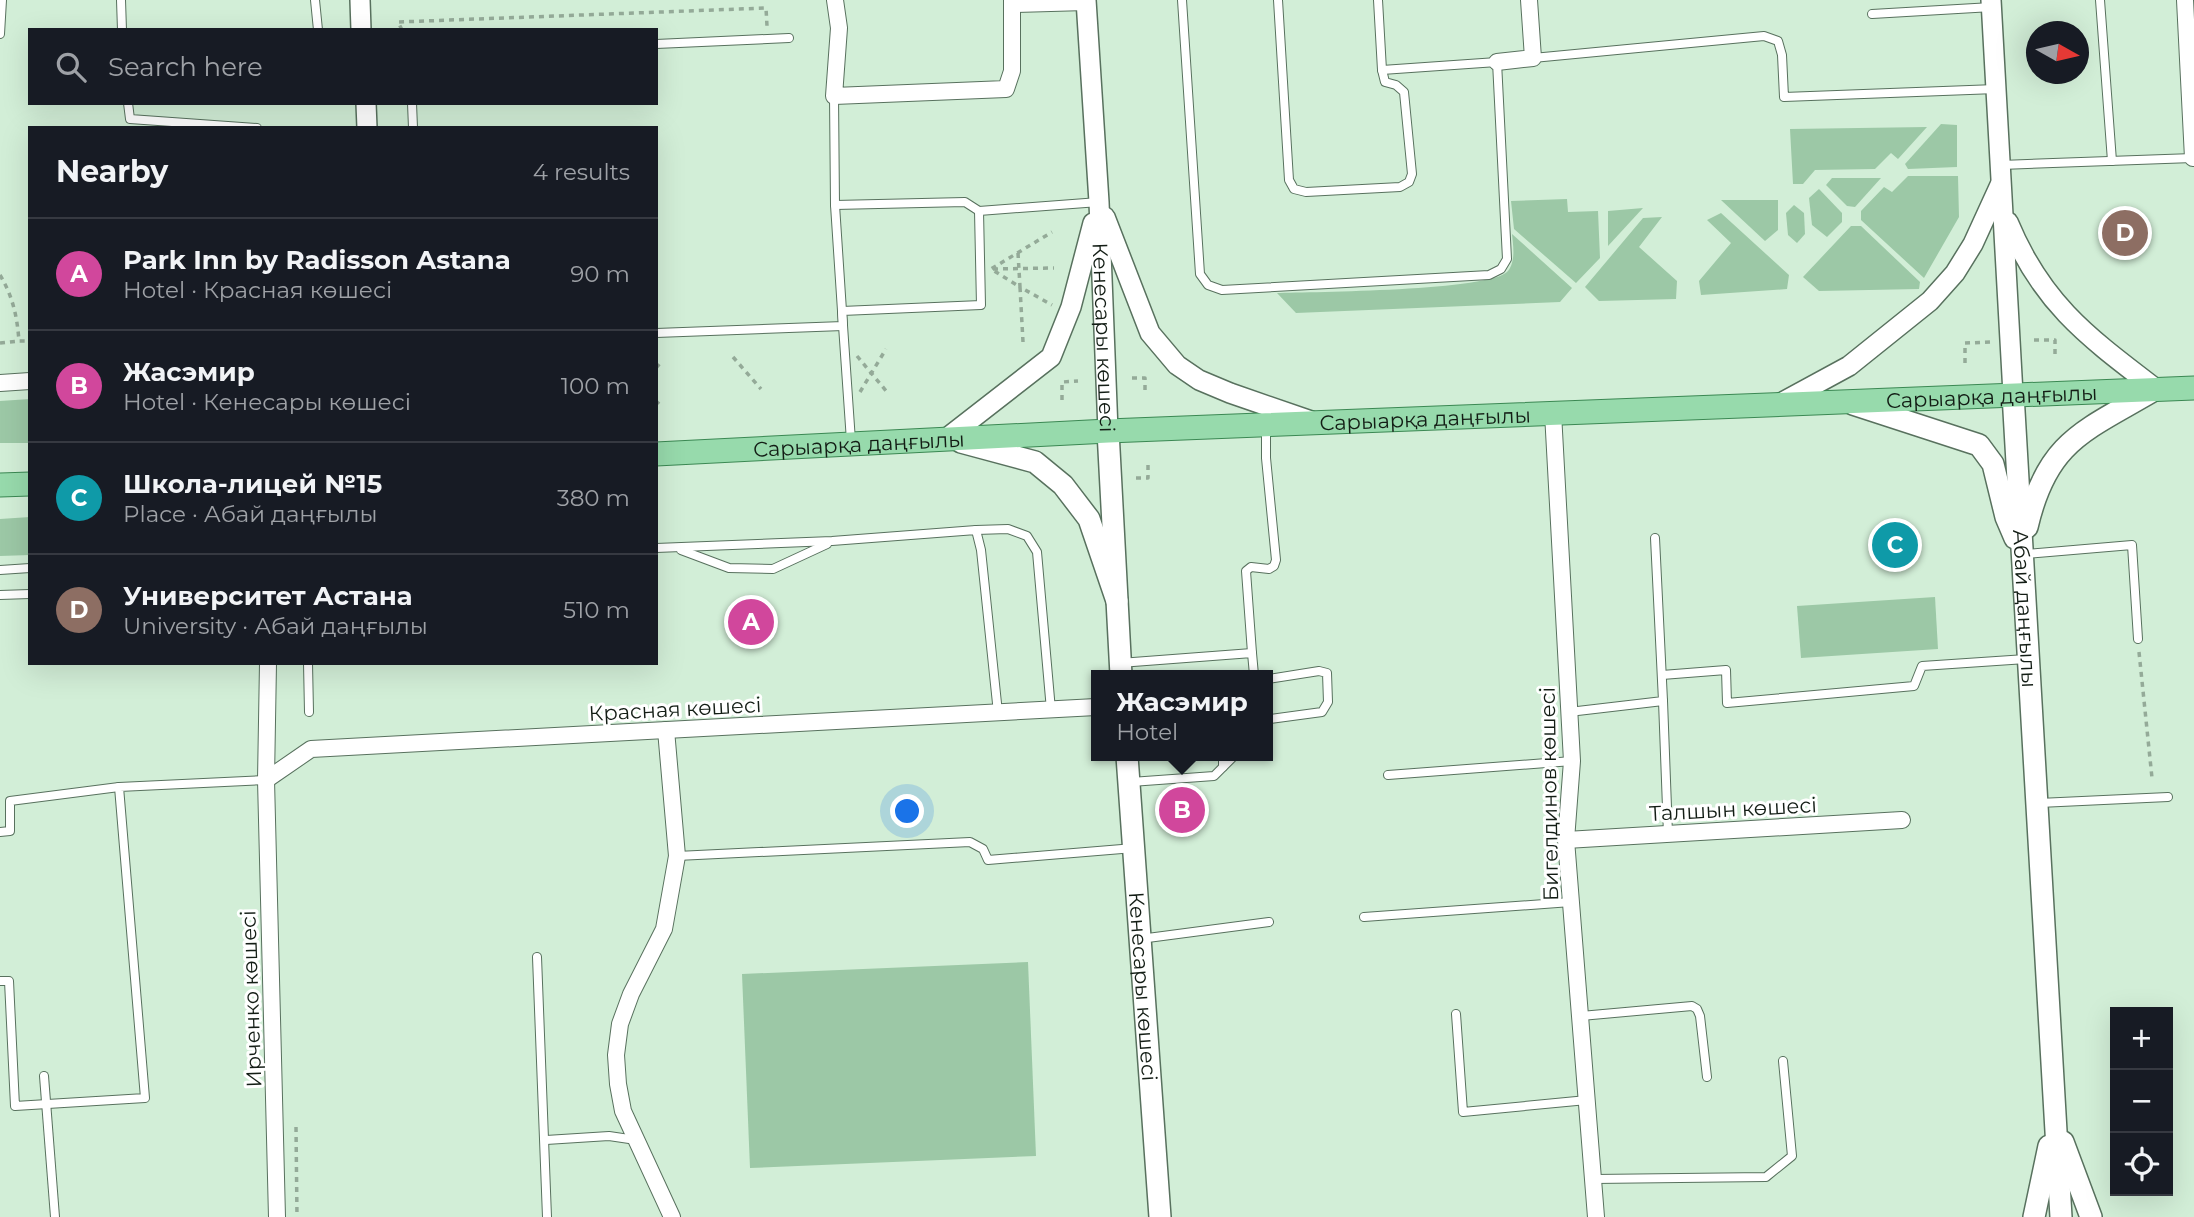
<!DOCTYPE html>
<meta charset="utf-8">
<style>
body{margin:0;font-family:Montserrat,sans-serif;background:#242831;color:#f1f3f6}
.controls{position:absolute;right:21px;bottom:21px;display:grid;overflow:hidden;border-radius:0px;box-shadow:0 7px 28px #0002}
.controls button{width:63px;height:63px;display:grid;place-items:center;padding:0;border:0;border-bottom:2px solid #363941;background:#171b24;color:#f1f3f6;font:35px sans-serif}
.compass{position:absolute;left:2026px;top:21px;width:63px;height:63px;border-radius:50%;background:#171b24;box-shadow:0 7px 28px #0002;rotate:98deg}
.you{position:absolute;left:908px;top:812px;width:24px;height:24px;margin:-18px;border:5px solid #fff;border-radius:50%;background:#1a73e8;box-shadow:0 0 0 10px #1a73e833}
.badge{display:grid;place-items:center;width:46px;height:46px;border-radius:50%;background:#0b8043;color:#fff;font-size:23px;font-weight:700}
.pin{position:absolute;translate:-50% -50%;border:4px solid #fff;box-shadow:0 2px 7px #0006}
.popup{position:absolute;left:1091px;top:670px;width:182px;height:91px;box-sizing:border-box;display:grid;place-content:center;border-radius:0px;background:#171b24;filter:drop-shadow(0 2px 5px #0005);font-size:23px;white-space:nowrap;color:#9ea1a6}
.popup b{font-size:26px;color:#f1f3f6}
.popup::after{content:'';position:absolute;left:50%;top:100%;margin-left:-14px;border:14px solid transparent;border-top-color:#171b24}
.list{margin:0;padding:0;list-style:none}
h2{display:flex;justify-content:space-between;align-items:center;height:91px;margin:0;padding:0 28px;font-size:30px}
h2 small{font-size:23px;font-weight:400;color:#9ea1a6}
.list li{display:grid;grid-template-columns:46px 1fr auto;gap:21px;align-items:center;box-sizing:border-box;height:112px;padding:0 28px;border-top:2px solid #363941}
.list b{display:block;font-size:26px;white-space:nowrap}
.list p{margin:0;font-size:23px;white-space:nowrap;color:#9ea1a6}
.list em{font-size:23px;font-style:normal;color:#9ea1a6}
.icon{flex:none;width:38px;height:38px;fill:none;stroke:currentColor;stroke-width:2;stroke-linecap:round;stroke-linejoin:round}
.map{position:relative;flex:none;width:2194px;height:1217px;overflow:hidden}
.search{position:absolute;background:#171b24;box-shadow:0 7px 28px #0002;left:28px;top:28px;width:630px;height:77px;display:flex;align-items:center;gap:18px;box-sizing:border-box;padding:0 24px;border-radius:0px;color:#9ea1a6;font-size:26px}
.panel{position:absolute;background:#171b24;box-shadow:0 7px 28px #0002;left:28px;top:126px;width:630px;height:539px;border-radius:0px}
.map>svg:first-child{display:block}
.green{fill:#9cc8a6}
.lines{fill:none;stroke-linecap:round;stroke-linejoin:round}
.service-casing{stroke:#58715e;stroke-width:10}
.minor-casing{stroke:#58715e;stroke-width:18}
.tertiary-casing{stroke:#58715e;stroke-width:22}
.secondary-casing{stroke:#58715e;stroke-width:24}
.primary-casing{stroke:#3b8853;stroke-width:25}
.path{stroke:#94aa98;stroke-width:3.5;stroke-dasharray:5 5;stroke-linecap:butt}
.service{stroke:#fff;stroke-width:8}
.minor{stroke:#fff;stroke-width:16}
.tertiary{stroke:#fff;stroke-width:19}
.secondary{stroke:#fff;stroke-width:21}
.primary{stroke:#97daac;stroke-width:23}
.labels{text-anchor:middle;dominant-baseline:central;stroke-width:6;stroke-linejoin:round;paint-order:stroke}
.street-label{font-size:21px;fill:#131d15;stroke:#fff}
</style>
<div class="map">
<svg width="2194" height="1217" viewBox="0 0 2194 1217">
<rect width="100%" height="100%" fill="#d2eed7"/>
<g class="green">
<path d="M1941,124L1957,125V167L1908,169L1905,164Z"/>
<path d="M1927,127L1898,159L1891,153L1875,169L1815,170L1803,184H1793L1790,129Z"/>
<path d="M1908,176H1958L1959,217L1924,278L1861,220V211L1884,187L1892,192Z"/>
<path d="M1832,178H1881L1855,207L1847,206L1826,185Z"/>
<path d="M1819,189L1842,213V222L1827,237L1812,225L1809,198Z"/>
<path d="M1567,199L1568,212L1598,211L1600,258L1576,283L1514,229L1511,201Z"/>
<path d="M1721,200H1778V230L1765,241Z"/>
<path d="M1794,205L1804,213L1805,234L1797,243L1788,235L1786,213Z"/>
<path d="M1643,208L1608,246V211Z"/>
<path d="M1721,213L1789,275L1787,289L1701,295L1699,281L1731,243L1707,220Z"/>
<path d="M1662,217L1639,247L1677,281L1676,299L1599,301L1585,287L1643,218Z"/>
<path d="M1851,226H1861L1920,282L1919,289L1819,291L1803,277Z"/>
<path d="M1512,234L1572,288L1560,302L1296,313L1277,293C1311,292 1492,291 1508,271C1516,261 1513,245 1512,234Z"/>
<path d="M30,399V443H0V401Z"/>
<path d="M30,517V555L0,556V519Z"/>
<path d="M1935,597L1938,649L1801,658L1797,606Z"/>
<path d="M1028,962L1036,1156L750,1168L742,974Z"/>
</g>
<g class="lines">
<defs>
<g id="service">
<path d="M121,0L122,30"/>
<path d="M315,0L318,30"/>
<path d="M1182,0L1200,274L1208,285L1222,290L1489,275L1501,269L1507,259L1497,62L1382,70"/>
<path d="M1278,0L1289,180L1294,189L1306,192L1400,187L1409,182L1412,174L1404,92L1396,85L1385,82L1382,70L1378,0"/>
<path d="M2100,0L2112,161"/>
<path d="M1872,14L1992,7"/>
<path d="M0,34L2,0"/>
<path d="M656,44L789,38"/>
<path d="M1533,58L1764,36L1778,41L1782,55L1784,97L1996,89"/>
<path d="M128,103L130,119L257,128"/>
<path d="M412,103L413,128"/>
<path d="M2001,165L2193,158"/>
<path d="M835,205L965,202L979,211"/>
<path d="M656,333L843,326L835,205L834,96"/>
<path d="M851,441L842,311L981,305L979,211L1099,202"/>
<path d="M976,530L1008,529L1027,536L1037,552L1051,710"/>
<path d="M656,548L832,541L976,530L981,550L998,713"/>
<path d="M681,550L729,568L773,569L827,544"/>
<path d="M2025,554L2132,545L2138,639"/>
<path d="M0,570L30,568"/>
<path d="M0,595L30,594"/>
<path d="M1252,653L1246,571L1251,567L1269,569L1274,566L1276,560L1266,458V427"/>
<path d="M308,663L309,712"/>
<path d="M1120,663L1252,653L1254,675"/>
<path d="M1662,675L1726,670L1727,703L1914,686L1922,666L2026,659"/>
<path d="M1268,679L1319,671L1327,673L1328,702L1322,712L1270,719L1268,721"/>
<path d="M1663,701L1668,834"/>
<path d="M1569,712L1663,701L1655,538"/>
<path d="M1223,767L1234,756"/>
<path d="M1388,775L1572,761"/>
<path d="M1131,782L1214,776L1223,767V756"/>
<path d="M2039,803L2168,797"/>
<path d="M0,832L10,831V801L119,787"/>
<path d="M677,856L970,842L983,849L988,860L1134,848"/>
<path d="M1364,917L1571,902"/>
<path d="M1140,939L1269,922"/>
<path d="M537,957L547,1217"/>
<path d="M0,981H9L15,1106L145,1098L119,787L266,780"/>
<path d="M1456,1014L1463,1112L1587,1100"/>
<path d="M1581,1016L1692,1006L1697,1009L1700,1016L1707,1077"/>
<path d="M44,1076L55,1217"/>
<path d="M546,1140L609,1136L636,1140"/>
<path d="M1594,1179L1766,1177L1792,1156L1783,1061"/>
</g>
<g id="minor">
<path d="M835,0L839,28L834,96L1006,89L1012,71V0"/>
<path d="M2185,0L2193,158"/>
<path d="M1012,4L1086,2"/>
<path d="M1497,62L1533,58L1529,0"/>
<path d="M0,383L30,381"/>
<path d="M1553,413L1572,761L1566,840L1596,1217"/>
<path d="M268,663L266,780L277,1217"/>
<path d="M666,730L677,856L664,929L631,994L620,1024L616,1055L618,1084L623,1111L672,1217"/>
<path d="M266,780L311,749L1096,707"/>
<path d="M1566,840L1902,820"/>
</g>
<g id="tertiary">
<path d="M360,0L361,30"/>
<path id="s1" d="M1086,0L1099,202L1108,431"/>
<path d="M1991,0L2013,394"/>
<path d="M366,103L367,128"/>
<path d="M1105,217L1150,333L1177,365L1199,380L1230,393L1311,421"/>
<path d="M2008,222C2042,304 2088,337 2156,389"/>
<path d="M1779,404L1849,366L1930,301L1955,273L1973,244L2000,185"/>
<path d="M947,438L1051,357L1071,307L1093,223"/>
</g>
<g id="secondary">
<path id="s2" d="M2013,394L2061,1217"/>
<path d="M1853,404L1979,445L1993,464L2006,517L2015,538"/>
<path d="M1108,431L1121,675"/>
<path d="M961,442L1035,462L1063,485L1089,519L1117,601"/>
<path d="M2027,527C2047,440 2085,431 2156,389"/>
<path id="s3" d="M1127,756L1160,1217"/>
<path d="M2063,1142L2091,1217"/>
<path d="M2034,1217L2049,1146"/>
</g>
<g id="primary">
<path id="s4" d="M656,454L1108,431L2194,388"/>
<path d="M0,485L30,484"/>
</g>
</defs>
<use href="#service" class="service-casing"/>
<use href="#minor" class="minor-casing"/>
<use href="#tertiary" class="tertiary-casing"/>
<use href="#secondary" class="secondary-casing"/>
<use href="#primary" class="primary-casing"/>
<g class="path">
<path d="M402,30L398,22L766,8L767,26"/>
<path d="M1018,253L1020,287L1052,305"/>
<path d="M993,269L1054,268"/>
<path d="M0,275C13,297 17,316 19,341H30"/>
<path d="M2034,340H2055V359"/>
<path d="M1023,342L1020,287L991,269L1052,232"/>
<path d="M0,343L19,341"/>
<path d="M857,356L887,392"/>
<path d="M733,357L761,389"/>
<path d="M1965,363V343L1993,342"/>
<path d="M656,368L662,361"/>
<path d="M1132,378H1145V393"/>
<path d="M860,392L886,349"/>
<path d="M1062,400V382L1078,381"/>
<path d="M656,401L659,404"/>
<path d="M1136,478H1148V462"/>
<path d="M2139,652L2152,778"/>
<path d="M296,1127L297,1217"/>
</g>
<use href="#service" class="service"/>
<use href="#minor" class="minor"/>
<use href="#tertiary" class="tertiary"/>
<use href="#secondary" class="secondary"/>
<use href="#primary" class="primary"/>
</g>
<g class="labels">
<g class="street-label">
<text stroke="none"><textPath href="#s1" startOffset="338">Кенесары көшесі</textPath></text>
<text stroke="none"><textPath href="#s4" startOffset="1337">Сарыарқа даңғылы</textPath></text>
<text stroke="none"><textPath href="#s4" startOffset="770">Сарыарқа даңғылы</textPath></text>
<text stroke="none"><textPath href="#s4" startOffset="203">Сарыарқа даңғылы</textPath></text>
<text stroke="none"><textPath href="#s2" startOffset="215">Абай даңғылы</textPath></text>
<text transform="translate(675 709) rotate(-3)">Красная көшесі</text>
<text transform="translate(1549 794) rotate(-91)">Бигелдинов көшесі</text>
<text transform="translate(1733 809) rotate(-3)">Талшын көшесі</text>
<text stroke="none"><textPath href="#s3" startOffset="231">Кенесары көшесі</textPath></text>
<text transform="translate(251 999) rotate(-92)">Ирченко көшесі</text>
</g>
</g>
</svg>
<div class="controls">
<button>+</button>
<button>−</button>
<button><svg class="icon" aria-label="locate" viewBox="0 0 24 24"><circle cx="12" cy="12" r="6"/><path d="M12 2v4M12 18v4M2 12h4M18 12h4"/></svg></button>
</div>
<svg class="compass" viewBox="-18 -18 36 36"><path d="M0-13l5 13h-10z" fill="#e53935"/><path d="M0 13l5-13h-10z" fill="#9ea1a6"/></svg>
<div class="you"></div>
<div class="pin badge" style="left:751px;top:622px;background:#d1479c">A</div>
<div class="pin badge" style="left:1182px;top:810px;background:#d1479c">B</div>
<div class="popup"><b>Жасэмир</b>Hotel</div>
<div class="pin badge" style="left:1895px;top:545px;background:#0f9aa8">C</div>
<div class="pin badge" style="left:2125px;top:233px;background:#8d6e63">D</div>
<div class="search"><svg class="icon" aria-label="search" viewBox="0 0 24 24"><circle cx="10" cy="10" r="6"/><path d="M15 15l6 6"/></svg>Search here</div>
<section class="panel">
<h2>Nearby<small>4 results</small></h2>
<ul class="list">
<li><span class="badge" style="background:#d1479c">A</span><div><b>Park Inn by Radisson Astana</b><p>Hotel · Красная көшесі</p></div><em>90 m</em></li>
<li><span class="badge" style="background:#d1479c">B</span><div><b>Жасэмир</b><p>Hotel · Кенесары көшесі</p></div><em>100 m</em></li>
<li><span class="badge" style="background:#0f9aa8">C</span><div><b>Школа-лицей №15</b><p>Place · Абай даңғылы</p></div><em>380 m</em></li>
<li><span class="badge" style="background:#8d6e63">D</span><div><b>Университет Астана</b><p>University · Абай даңғылы</p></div><em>510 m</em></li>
</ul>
</section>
</div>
